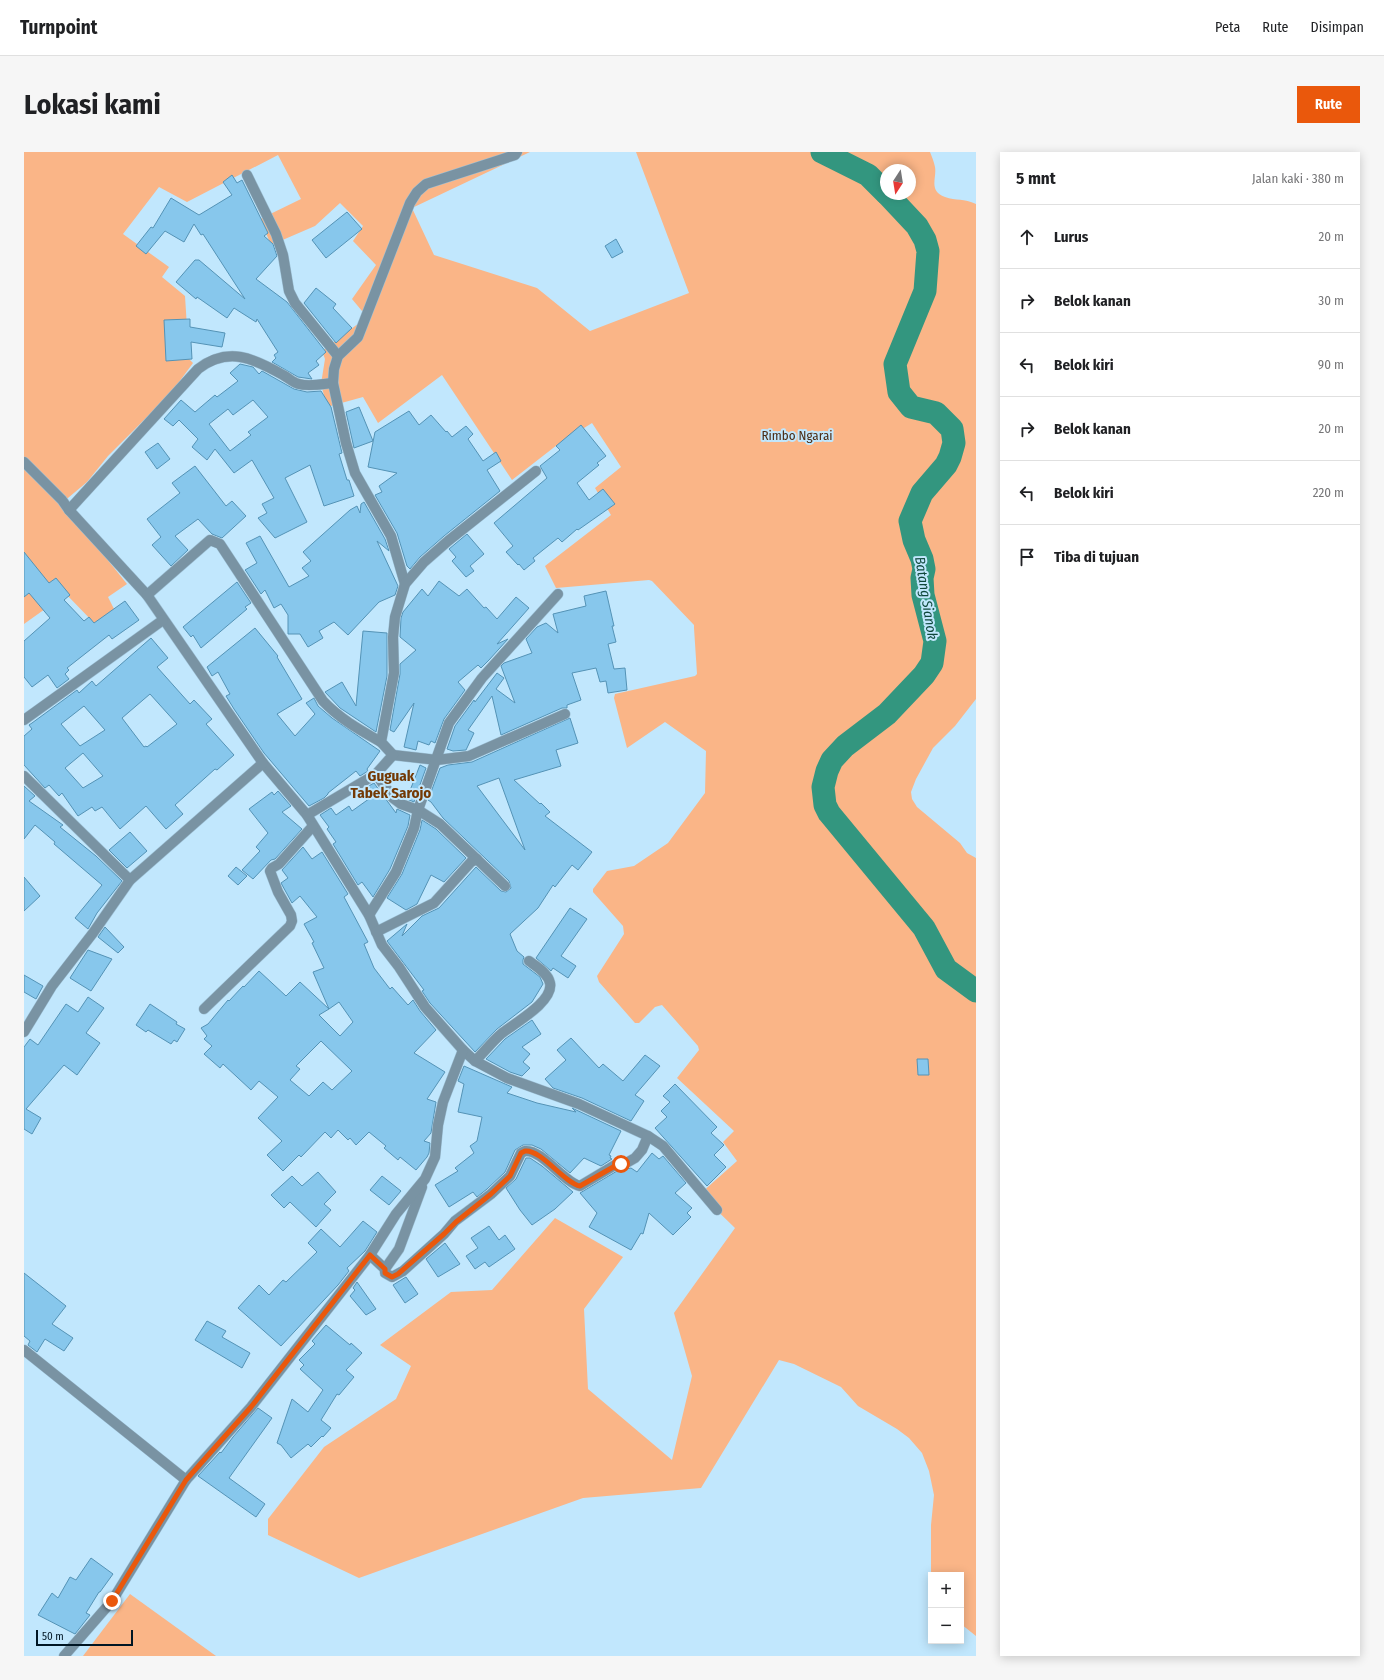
<!DOCTYPE html>
<html lang="id">
<meta charset="utf-8">
<style>
body{margin:0;font-family:"Fira Sans Condensed",sans-serif;background:#f6f6f6;color:#202124}
.controls{position:absolute;right:12px;bottom:12px;display:grid;overflow:hidden;border-radius:0px;box-shadow:0 2px 10px #0003}
.controls button{width:36px;height:36px;display:grid;place-items:center;padding:0;border:0;border-bottom:1px solid #e0e0e0;background:#fff;color:#202124;font:20px sans-serif}
.compass{position:absolute;left:856px;top:12px;width:36px;height:36px;border-radius:50%;background:#fff;box-shadow:0 2px 10px #0003;rotate:192deg}
.scale{position:absolute;left:12px;bottom:10px;width:97px;box-sizing:border-box;padding-left:4px;border:2px solid #001624;border-top:0;font-size:11px;line-height:14px;white-space:nowrap;color:#001624;-webkit-text-stroke:3px #c1e7fd;paint-order:stroke}
.stop{position:absolute;width:12px;height:12px;margin:-9px;border:3px solid #ea580c;border-radius:50%;background:#fff}
.stop.end{background:#ea580c;border-color:#fff;box-shadow:0 1px 4px #0008}
.list{margin:0;padding:0;list-style:none}
h2{display:flex;justify-content:space-between;align-items:center;height:52px;margin:0;padding:0 16px;font-size:17px}
h2 small{font-size:13px;font-weight:400;color:#757577}
.list li{display:grid;grid-template-columns:26px 1fr auto;gap:12px;align-items:center;box-sizing:border-box;height:64px;padding:0 16px;border-top:1px solid #e0e0e0}
.list b{display:block;font-size:15px;white-space:nowrap}
.list em{font-size:13px;font-style:normal;color:#757577}
.icon{flex:none;width:22px;height:22px;fill:none;stroke:currentColor;stroke-width:2;stroke-linecap:round;stroke-linejoin:round}
.map{position:relative;flex:none;width:952px;height:1504px;overflow:hidden;border-radius:0px}
header{display:flex;align-items:center;gap:24px;box-sizing:border-box;height:56px;padding:0 20px;background:#fff;border-bottom:1px solid #e0e0e0}
header strong{font-size:19px}
nav{display:flex;gap:22px;margin-inline-start:auto;font-size:14px}
.intro{display:flex;align-items:center;justify-content:space-between;box-sizing:border-box;height:96px;padding:0 24px}
h1{margin:0;font-size:28px}
.button{padding:10px 18px;border-radius:0px;background:#ea580c;color:#fff;font-size:14px;font-weight:700}
main{display:flex;gap:24px;padding:0 24px}
aside{flex:1;background:#fff;border-radius:0px;box-shadow:0 2px 10px #0003}
.map>svg:first-child{display:block}
.green{fill:#fab587;fill-rule:evenodd}
.lines{fill:none;stroke-linecap:round;stroke-linejoin:round}
.river{stroke:#33967f;stroke-width:23}
.building{fill:#87c7ec;stroke:#5493b6;fill-rule:evenodd}
.minor-casing{stroke:#9ec1d6;stroke-width:11}
.minor{stroke:#7993a3;stroke-width:10}
.route{stroke:#ea580c;stroke-width:5}
.labels{text-anchor:middle;dominant-baseline:central;stroke-width:4;stroke-linejoin:round;paint-order:stroke}
.park-label{font-size:13px;fill:#4b2b13;stroke:#c1e7fd}
.water-label{font-size:14px;font-style:italic;fill:#0f483b;stroke:#c1e7fd}
.quarter-label{font-size:15px;font-weight:bold;fill:#733904;stroke:#c1e7fd}
</style>
<header>
<strong>Turnpoint</strong>
<nav><a>Peta</a><a>Rute</a><a>Disimpan</a></nav>
</header>
<div class="intro"><h1>Lokasi kami</h1><a class="button">Rute</a></div>
<main>
<div class="map">
<svg width="952" height="1504" viewBox="0 0 952 1504">
<rect width="100%" height="100%" fill="#c1e7fd"/>
<g class="green">
<path d="M0,0H506L388,56L410,103L513,136L566,179L665,141L612,0H906C908,5 910,10 911,15C913,26 904,39 921,45C932,49 940,46 952,52V547L931,574L909,596L892,627L887,640L888,647L893,655L936,691L943,701L952,706V1484L937,1472V1423H907V1373L910,1343L905,1319L898,1301L885,1286L873,1277L834,1254L817,1235L770,1212L755,1208L677,1336L559,1346L335,1426L244,1383V1367L300,1295L372,1247L387,1214L356,1193L427,1140L468,1138L531,1066L599,1105L560,1157L564,1237L648,1308L668,1224L650,1161L711,1076L676,1042L713,1009L699,990L710,979L653,926L675,898L674,894L638,853L631,855L615,871H611L575,830L573,824L600,782L599,774L569,740V737L583,719L610,714L644,691L681,641L682,599L641,570L603,596L590,546L591,542L671,524L673,522L670,476V473L628,429L625,428L532,436L521,414L587,363L571,336L597,315L568,271L533,293L488,328L418,223L354,271L339,245L303,255L297,232L301,207L298,199L343,165L328,147L352,113L329,89L339,74L316,51L291,74L247,93L236,67L277,47L254,3L163,50L135,35L99,82L145,115L138,125L161,144L165,207L169,211L147,241L84,304L63,330L38,351L103,432L84,445L92,461L72,473L42,442L0,472ZM862,18H886V42H862Z"/>
<path d="M106,1442L192,1504H59Z"/>
</g>
<g class="lines">
<g class="river">
<path d="M798,0L844,23L862,41"/>
<path d="M863,42L893,74L901,88L904,99L901,139L871,212L875,240L887,255L912,261L928,277L930,291L926,305L922,313L898,341L886,369L890,388L898,407L900,417L898,426L899,443L911,489L908,511L900,523L863,562L821,594L808,608L803,619L799,635L801,653L805,661L900,776L922,817L952,839"/>
</g>
</g>
<g class="building">
<path d="M208,23L213,31L218,28L244,81L240,84L249,92L253,104L232,127L263,150L302,200L292,209L295,213L284,221L288,227L274,225L248,210L252,206L250,203L254,200L233,167L232,170L210,156L203,166L173,145L172,147L152,130L171,108H175L221,147L179,82L177,83L170,72L160,90L141,79L122,102L112,94L127,75L129,76L147,46L175,63L208,43L199,30Z"/>
<path d="M323,60L338,77L302,106L288,88Z"/>
<path d="M592,87L599,100L588,106L581,94Z"/>
<path d="M292,136L312,152L309,156L328,176L312,191L280,151Z"/>
<path d="M166,167V175L201,181L198,195L167,190L168,207L142,209L140,168Z"/>
<path d="M216,212L229,215L235,222L238,219L270,237L283,240L297,239L307,255L318,301L315,302L323,328H325L330,344L300,354L286,313L261,326L283,370L251,386L234,366L243,361L238,352L250,346L228,308L210,321L191,297L183,308L168,295L174,287L155,268L149,274L140,267L157,248L171,260L191,243L193,245L214,229L206,221ZM229,248L244,265L224,280L227,283L206,299L185,272L204,257L209,263Z"/>
<path d="M335,255L349,289L330,296L322,260Z"/>
<path d="M385,259L395,273L407,263L422,280L423,279L428,285L442,274L449,282L444,287L459,309L472,300L477,309L463,318L476,339L420,384L396,405L386,417L383,414L373,381L351,343L358,340L355,334L373,321L344,315L351,280Z"/>
<path d="M557,273L582,304L573,311L575,313L553,331L565,348L579,337L591,352L554,378L553,377L538,390L534,386L509,406L511,409L500,418L495,412L494,413L482,400L489,394L470,371L523,326L516,314L536,298L532,294Z"/>
<path d="M134,291L146,307L133,317L121,300Z"/>
<path d="M171,314L202,354L208,349L222,364L198,386L188,382L174,367L151,384L164,398L147,414L128,393L137,385L123,367L156,341L148,331Z"/>
<path d="M340,350L361,387L365,399L353,389L374,434L371,443L355,450L324,483L310,470L295,479L299,486L284,495L276,482H264V463L257,452L250,456L241,438L237,442L222,419L221,418L233,411L222,391L236,384L265,435L285,424L278,416L287,409L279,400L326,358L333,354L336,361L337,352Z"/>
<path d="M443,382L460,402L446,414L450,419L442,425L428,409L432,405L425,397Z"/>
<path d="M0,400L25,431L32,426L46,443L40,448L60,469L65,465L70,471L101,449L115,468L88,487L85,483L43,516L45,518L41,522L45,527L33,536L24,523L8,535L0,525V489L26,466L5,441L0,445Z"/>
<path d="M415,429L435,444L443,437L460,456L462,455L473,467L492,445L505,456L473,492L484,487L465,508L457,516L454,513L434,530L441,538L420,567L411,591L407,589L405,593L394,589L392,598L380,595L390,551L370,580L366,578L376,522V512L392,498L376,485L377,466L379,460L398,437L404,444Z"/>
<path d="M213,430L227,451L221,455L223,457L177,496L169,483L167,485L159,475Z"/>
<path d="M582,439L590,474H588L592,490L584,492L590,517L601,516L603,538L584,541L582,529L576,530L572,516L548,521L557,548L543,553V556H538L477,583L468,544L444,578L450,581L442,598L429,599L423,597L431,574L450,548L451,550L473,521L480,526L472,537L491,551L477,514L480,511L508,501L502,487L513,475L522,471L534,481L529,462L562,454L560,444Z"/>
<path d="M231,476L254,504L253,505L278,547L253,562L271,584L291,562L282,551L290,546L294,554L308,566L356,599L343,617L344,619L336,624L332,619L304,641V642L300,646L285,654L240,601L210,557L202,544L206,542L194,520L188,524L183,515Z"/>
<path d="M339,479L363,481V524L352,580L316,556L301,540L318,530L332,554Z"/>
<path d="M127,486L144,506L133,515L166,552L170,548L188,567L182,572L210,603L193,618L191,617L151,653L159,662L142,677L122,654L96,677L78,655L71,659L68,655L54,664L38,641L35,644L25,633L21,636L0,613V584L8,577L5,573L8,571L53,538L55,541L68,529L72,534ZM126,542L153,572L123,595L122,594L120,595L98,566ZM60,554L81,578L56,594L37,572ZM59,601L79,624L59,636L41,616Z"/>
<path d="M546,566L554,591L532,598L537,614L490,628L516,652L517,651L526,660L521,664L568,700L554,718L548,713L531,735L529,733L514,756L486,782L493,799L500,805L499,808V812L516,825L519,832L508,850L473,877L451,900L406,851L398,839L400,838L363,789L383,772L378,784L398,764L415,756L452,715L477,739L482,740L487,736L485,729L419,666L407,650L404,648L416,616L424,613L448,610ZM475,626L501,698L453,634Z"/>
<path d="M396,613L402,616L392,644L385,641Z"/>
<path d="M350,631L372,661L373,657L386,663L384,674L366,717L349,745L338,730L334,733L309,692L312,690L303,677L305,675L296,663L307,656L312,663L325,654L328,659L349,644L343,635Z"/>
<path d="M0,634L11,644L5,649L39,673L36,675L72,704L98,729L73,761L64,777L51,766L78,733L30,692L31,690L11,673L0,687Z"/>
<path d="M254,639L267,654L258,660L278,677L251,707L247,708L229,727L218,718L236,699L232,695L244,681L225,657L248,640L250,643Z"/>
<path d="M380,641L391,646L390,650L378,645Z"/>
<path d="M398,668L412,677L442,706L420,730L407,723L393,752L382,758L363,746L378,722L396,678Z"/>
<path d="M106,680L123,699L103,716L85,698Z"/>
<path d="M279,695L288,707L298,700L324,742L320,745L344,790L340,792L350,816L366,837L368,835L384,853L389,848L396,859L412,878L390,901L421,920L403,947L412,950L407,981L400,989L406,991L405,1001L403,1005L392,1018L376,1005L374,1008L360,996L362,994L345,980L332,993L326,986L324,988L314,978L307,986L301,980L277,1005L275,1003L259,1019L243,1003L258,989L234,966L254,945L235,929L227,938L199,912L196,916L180,902L188,894L180,887L183,884L177,876L184,872L204,848L205,849L219,834L220,835L235,819L262,844L276,830L305,857L295,863L316,884L329,870L315,850L305,857L289,820L300,816L288,791L290,790L280,772L293,765L276,744L268,751L257,731L264,726L258,718ZM297,889L328,919L308,938L299,930L285,944L266,928L276,917L272,914Z"/>
<path d="M212,715L223,724L214,733L204,724Z"/>
<path d="M0,725L16,744L0,759Z"/>
<path d="M546,756L563,767L537,804L552,814L544,826L529,816L527,819L512,806Z"/>
<path d="M81,775L100,795L94,801L74,785Z"/>
<path d="M64,798L88,807L67,839L46,826Z"/>
<path d="M0,823L19,834L12,847L0,840Z"/>
<path d="M64,845L80,856L62,881L76,891L53,923L40,913L2,957L17,966L8,982L0,977V895L6,887L14,893L42,852L54,860Z"/>
<path d="M126,852L153,870L152,872L161,877L153,890L150,888L147,892L124,878L122,880L112,873Z"/>
<path d="M508,868L517,882L498,895L506,902L499,910L506,916L498,924L486,920L462,907L481,887Z"/>
<path d="M547,886L575,916L579,912L599,929L621,903L636,914L611,943L620,949L607,969L558,946L529,936L521,927L542,908L533,898Z"/>
<path d="M893,907H904L905,923H894Z"/>
<path d="M440,914L488,935L483,941L513,951L552,960L548,956L597,979L585,1003L587,1004L586,1006L588,1007L577,1014L560,1006L546,1021L517,997L508,993H499L491,998L481,1020L463,1037L453,1045L449,1040L425,1055L411,1033L434,1019L431,1016L450,1001L446,994L453,989L458,965L434,960L440,932L434,929Z"/>
<path d="M651,932L693,975L687,981L700,993L690,1003L702,1015L683,1034L631,976L643,965L637,959L646,950L639,944Z"/>
<path d="M628,1001L635,1007L639,1004L662,1031L651,1041L668,1056L663,1061L667,1065L649,1083L625,1061L619,1082L617,1081L607,1098L565,1075L573,1061L556,1041L593,1019L607,1016L613,1020Z"/>
<path d="M502,1006H506L518,1014L549,1040L531,1057L508,1073L496,1058L482,1036L492,1027Z"/>
<path d="M294,1020L312,1040L300,1052L307,1058L292,1075L266,1050L260,1056L247,1043L268,1024L278,1034Z"/>
<path d="M358,1024L377,1039L365,1053L346,1038Z"/>
<path d="M339,1069L353,1080L341,1099L323,1116L325,1119L314,1133L257,1194L214,1156L235,1133L245,1143L259,1128L262,1130L293,1100L284,1091L297,1077L316,1095Z"/>
<path d="M465,1074L475,1088L481,1083L491,1097L465,1115L461,1110L451,1117L442,1104L454,1096L447,1086Z"/>
<path d="M421,1091L436,1112L414,1125L402,1107Z"/>
<path d="M0,1121L42,1154L28,1172L49,1186L40,1199L21,1187L13,1200L4,1193L6,1189L0,1184Z"/>
<path d="M382,1125L394,1142L381,1151L369,1133Z"/>
<path d="M333,1130L352,1157L342,1163L326,1144L331,1138L329,1136Z"/>
<path d="M183,1169L202,1179L198,1185L226,1201L218,1216L171,1188Z"/>
<path d="M302,1173L326,1193L327,1191L338,1201L322,1218L330,1225L315,1243L313,1242L297,1268L307,1276L299,1285L298,1284L287,1295L284,1292L267,1306L257,1293L253,1291L268,1247L284,1260L299,1238L276,1217L280,1213L275,1208L291,1192L288,1189Z"/>
<path d="M234,1256L248,1266L205,1326L241,1352L232,1365L174,1324L196,1300L197,1301L209,1285Z"/>
<path d="M67,1406L89,1422L76,1440H75L62,1461L66,1463L51,1482L14,1463L28,1441L34,1446L46,1425L52,1428Z"/>
</g>
<g class="lines">
<defs>
<g id="minor">
<path d="M223,23L252,82L259,103L265,139L271,151L314,204"/>
<path d="M0,310L38,348L45,358L123,443L239,611L283,663L345,763L358,793L375,815L401,855L439,898L451,909L483,926L555,952L624,984L639,994L693,1058"/>
<path d="M45,358L174,217C204,194 229,206 259,223C265,226 269,231 275,232C285,235 299,232 309,231"/>
<path d="M381,432L367,384L331,321L322,291L309,231L310,217L314,204L334,185L386,51L393,40L402,32L491,3L493,0"/>
<path d="M123,443L186,388L196,392L299,549C316,567 336,578 357,590"/>
<path d="M0,568L139,468"/>
<path d="M369,603L413,608L445,604L541,562"/>
<path d="M352,622L369,646L377,652L394,658L416,672L481,734"/>
<path d="M0,624L106,728"/>
<path d="M283,663L352,622L369,603L357,590L370,521L369,485L371,465L381,432L400,410L424,389L512,319"/>
<path d="M345,763L372,720L390,676L394,658L425,571L458,526L534,442"/>
<path d="M352,780L410,751L447,710L453,707"/>
<path d="M180,857L266,774L268,769L267,763L254,740L246,719L248,716L255,712L289,674"/>
<path d="M0,880L28,834L69,781L106,728L239,611"/>
<path d="M451,909C460,900 468,890 477,882C489,872 530,850 526,831C524,821 512,814 505,809"/>
<path d="M398,1035L375,1097L361,1117V1121L368,1125L379,1119L420,1082L431,1069L467,1042L486,1024L497,1001L501,999C518,997 540,1031 556,1034L591,1013L604,1010L611,1006L618,998L624,984"/>
<path d="M346,1103L361,1117"/>
<path d="M0,1198L162,1328"/>
<path d="M40,1504L88,1449L162,1328L227,1255L346,1103L372,1062L401,1027L411,1005L414,973L419,950L439,898"/>
</g>
</defs>
<use href="#minor" class="minor-casing"/>
<use href="#minor" class="minor"/>
</g>
<g class="lines">
<path class="route" d="M88,1449L162,1328L227,1255L346,1103L361,1117V1121L368,1125L374,1122L420,1082L432,1070L467,1042L486,1024L497,1001L501,999C517,997 540,1031 556,1034L591,1014L597,1012"/>
</g>
<g class="labels">
<g class="park-label">
<text x="773" y="283">Rimbo Ngarai</text>
</g>
<g class="water-label">
<text transform="translate(902 446) rotate(81)">Batang Sianok</text>
</g>
<g class="quarter-label">
<text x="367" y="624">Guguak<tspan x="367" dy="17">Tabek Sarojo</tspan></text>
</g>
</g>
</svg>
<div class="controls">
<button>+</button>
<button>−</button>
</div>
<svg class="compass" viewBox="-18 -18 36 36"><path d="M0-13l5 13h-10z" fill="#e53935"/><path d="M0 13l5-13h-10z" fill="#757577"/></svg>
<div class="scale">50 m</div>
<div class="stop" style="left:597px;top:1012px"></div>
<div class="stop end" style="left:88px;top:1449px"></div>
</div>
<aside>
<h2>5 mnt<small>Jalan kaki · 380 m</small></h2>
<ul class="list">
<li><svg class="icon" aria-label="ahead" viewBox="0 0 24 24"><path d="M12 20V5M6 11l6-6 6 6"/></svg><div><b>Lurus</b></div><em>20 m</em></li>
<li><svg class="icon" aria-label="right" viewBox="0 0 24 24"><path d="M7 20v-9h11M14 6l5 5-5 5"/></svg><div><b>Belok kanan</b></div><em>30 m</em></li>
<li><svg class="icon" aria-label="left" viewBox="0 0 24 24"><path d="M17 20v-9H6M10 6l-5 5 5 5"/></svg><div><b>Belok kiri</b></div><em>90 m</em></li>
<li><svg class="icon" aria-label="right" viewBox="0 0 24 24"><path d="M7 20v-9h11M14 6l5 5-5 5"/></svg><div><b>Belok kanan</b></div><em>20 m</em></li>
<li><svg class="icon" aria-label="left" viewBox="0 0 24 24"><path d="M17 20v-9H6M10 6l-5 5 5 5"/></svg><div><b>Belok kiri</b></div><em>220 m</em></li>
<li><svg class="icon" aria-label="arrive" viewBox="0 0 24 24"><path d="M6 21V4h12l-3 4 3 4H6"/></svg><div><b>Tiba di tujuan</b></div></li>
</ul>
</aside>
</main>
